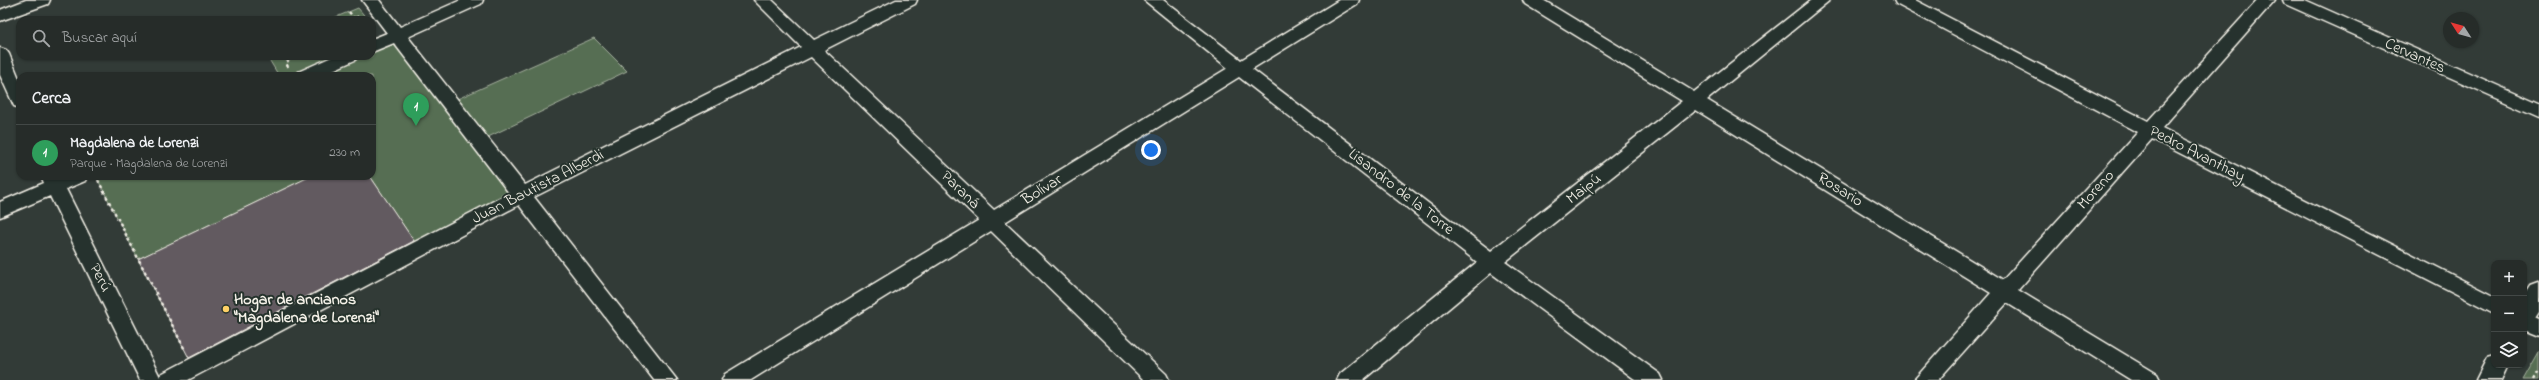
<!DOCTYPE html>
<html lang="es">
<meta charset="utf-8">
<style>
body{margin:0;font-family:"Indie Flower",sans-serif;background:#323835;color:#f1f3f6}
.controls{position:absolute;right:12px;bottom:12px;display:grid;overflow:hidden;border-radius:8px;box-shadow:0 1px 3px #0004}
.controls button{width:36px;height:36px;display:grid;place-items:center;padding:0;border:0;border-bottom:1px solid #424846;background:#262c29;color:#f1f3f6;font:20px sans-serif}
.compass{position:absolute;left:2443px;top:12px;width:36px;height:36px;border-radius:50%;background:#262c29;box-shadow:0 1px 3px #0004;rotate:306deg}
.you{position:absolute;left:1151px;top:150px;width:14px;height:14px;margin:-10px;border:3px solid #fff;border-radius:50%;background:#1a73e8;box-shadow:0 0 0 6px #1a73e833}
.badge{display:grid;place-items:center;width:26px;height:26px;border-radius:50%;background:#95b2f1;color:#fff;font-size:13px;font-weight:700}
.pin{position:absolute;translate:-50% -33px;filter:drop-shadow(0 1px 2px #0008)}
.pin::after{content:'';position:absolute;top:21px;width:14px;height:12px;background:inherit;clip-path:polygon(0 0,100% 0,50% 100%)}
.list{margin:0;padding:0;list-style:none}
h2{display:flex;justify-content:space-between;align-items:center;height:52px;margin:0;padding:0 16px;font-size:17px}
h2 small{font-size:13px;font-weight:400;color:#a4a7a8}
.list li{display:grid;grid-template-columns:26px 1fr auto;gap:12px;align-items:center;box-sizing:border-box;height:56px;padding:0 16px;border-top:1px solid #424846}
.list b{display:block;font-size:15px;white-space:nowrap}
.list p{margin:0;font-size:13px;white-space:nowrap;color:#a4a7a8}
.list em{font-size:13px;font-style:normal;color:#a4a7a8}
.icon{flex:none;width:22px;height:22px;fill:none;stroke:currentColor;stroke-width:2;stroke-linecap:round;stroke-linejoin:round}
.map{position:relative;flex:none;width:2539px;height:380px;overflow:hidden}
.search{position:absolute;background:#262c29;box-shadow:0 1px 3px #0004;left:16px;top:16px;width:360px;height:44px;display:flex;align-items:center;gap:10px;box-sizing:border-box;padding:0 14px;border-radius:12px;color:#a4a7a8;font-size:15px}
.panel{position:absolute;background:#262c29;box-shadow:0 1px 3px #0004;left:16px;top:72px;width:360px;height:108px;border-radius:12px}
.map>svg:first-child{display:block}
.green{fill:#566e53;stroke:#a5b09e}
.building{fill:#625a60;stroke:#f4f1e8}
.lines{fill:none;stroke-linecap:round;stroke-linejoin:round}
.minor-casing{stroke:#f4f1e8;stroke-width:3}
.primary-casing{stroke:#f4f1e8;stroke-width:3}
.path{stroke:#f4f1e8;stroke-width:2.5;stroke-dasharray:3 3;stroke-linecap:butt}
.minor{fill:#26332d;fill-rule:evenodd}
.primary{fill:#26332d;fill-rule:evenodd}
.poi-dot{fill:#ffd166;stroke:#26332d;stroke-width:1.5}
.labels{text-anchor:middle;dominant-baseline:central;stroke-width:4;stroke-linejoin:round;paint-order:stroke}
.street-label{font-size:16px;fill:#f4f1e8;stroke:#26332d}
.poi-label{font-size:16px;font-weight:bold;fill:#f4f1e8;stroke:#26332d;text-anchor:start}
</style>
<div class="map">
<svg width="2539" height="380" viewBox="0 0 2539 380">
<rect width="100%" height="100%" fill="#323b37"/>
<filter id="ink" filterUnits="userSpaceOnUse"><feTurbulence type="fractalNoise" baseFrequency=".025" numOctaves="2"/><feDisplacementMap in="SourceGraphic" scale="8" xChannelSelector="R" yChannelSelector="G"/><feConvolveMatrix kernelMatrix="1 2 1 2 8 2 1 2 1" color-interpolation-filters="sRGB"/></filter>
<g filter="url(#ink)">
<g class="green">
<path d="M358,8L368,20H329Z"/>
<path d="M594,38L627,71L486,138L455,100Z"/>
<path d="M394,40L512,194L416,244L370,176L372,76H313L358,56H372V50Z"/>
<path d="M267,56H339L293,76H279Z"/>
<path d="M96,176H311L138,259Z"/>
<path d="M2539,352V380H2523Z"/>
</g>
<path class="building" d="M311,176H370L414,241L189,358L138,259Z"/>
<g class="lines">
<defs>
<g id="minor">
<path d="M26,0H50L48,4L0,21V10Z"/>
<path d="M362,0H379L400,27L461,0H483L481,4L408,37L525,185L801,47L754,0H772L814,40L896,0H917L915,4L824,50L994,210L1228,68L1144,0H1163L1241,60L1339,0H1359L1357,4L1252,69L1491,251L1682,101L1525,4L1523,0H1543L1694,92L1811,0H1830L1707,100L2003,280L2138,132L1896,4L1894,0H1915L2148,121L2258,0H2275L2162,128L2494,296V313L2152,139L2018,290L2157,374L2160,380H2131L2007,303L1938,380H1914L1991,293L1696,110L1505,262L1660,374L1663,380H1636L1491,273L1363,380H1337L1340,374L1477,262L1239,77L1005,222L1166,374L1169,380H1144L991,231L751,380H722L725,374L979,220L811,57L534,197L677,380H654L519,205L188,380H140L50,196L0,217V202L44,183L41,176H87L85,181L66,189L160,377L161,374L509,193L394,43L372,52V39L387,33Z"/>
<path d="M2283,0H2305L2539,104V117L2285,4Z"/>
<path d="M0,48L6,50L9,54L20,81V108L14,106L0,75Z"/>
<path d="M334,56H358L355,60L320,76H295L298,72Z"/>
<path d="M2524,313L2539,319V336L2524,330Z"/>
</g>
<g id="primary">
<path d="M2539,282V312L2532,323L2524,325V296L2531,285Z"/>
<path d="M2494,356V365H2508L2501,380H2476L2487,358Z"/>
</g>
</defs>
<use href="#minor" class="minor-casing"/>
<use href="#primary" class="primary-casing"/>
<g class="path">
<path d="M349,12L356,20"/>
<path d="M350,20L360,16"/>
<path d="M288,67L286,63L292,56"/>
<path d="M98,180L185,350"/>
<path d="M2534,380L2539,371"/>
</g>
<use href="#minor" class="minor"/>
<use href="#primary" class="primary"/>
</g>
</g>
<circle class="poi-dot" cx="226" cy="309" r="4"/>
<g class="labels">
<g class="street-label">
<text transform="translate(2415 56) rotate(24)">Cervantes</text>
<text transform="translate(2197 154) rotate(27)">Pedro Avanthay</text>
<text transform="translate(538 187) rotate(-27)">Juan Bautista Alberdi</text>
<text transform="translate(1584 189) rotate(-38)">Maipú</text>
<text transform="translate(960 190) rotate(44)">Paraná</text>
<text transform="translate(1042 190) rotate(-32)">Bolívar</text>
<text transform="translate(1840 190) rotate(32)">Rosario</text>
<text transform="translate(2096 190) rotate(-48)">Moreno</text>
<text transform="translate(1401 192) rotate(38)">Lisandro de la Torre</text>
<text transform="translate(100 278) rotate(63)">Perú</text>
</g>
<g class="poi-label">
<text x="234" y="300">Hogar de ancianos<tspan x="234" dy="18">"Magdalena de Lorenzi"</tspan></text>
</g>
</g>
</svg>
<div class="controls">
<button>+</button>
<button>−</button>
<button><svg class="icon" aria-label="layers" viewBox="0 0 24 24"><path d="M12 4l9 5-9 5-9-5zM3 14l9 5 9-5"/></svg></button>
</div>
<svg class="compass" viewBox="-18 -18 36 36"><path d="M0-13l5 13h-10z" fill="#e53935"/><path d="M0 13l5-13h-10z" fill="#a4a7a8"/></svg>
<div class="you"></div>
<div class="pin badge" style="left:416px;top:126px;background:#2e9e5b">1</div>
<div class="search"><svg class="icon" aria-label="search" viewBox="0 0 24 24"><circle cx="10" cy="10" r="6"/><path d="M15 15l6 6"/></svg>Buscar aquí</div>
<section class="panel">
<h2>Cerca<small></small></h2>
<ul class="list">
<li><span class="badge" style="background:#2e9e5b">1</span><div><b>Magdalena de Lorenzi</b><p>Parque · Magdalena de Lorenzi</p></div><em>230 m</em></li>
</ul>
</section>
</div>
